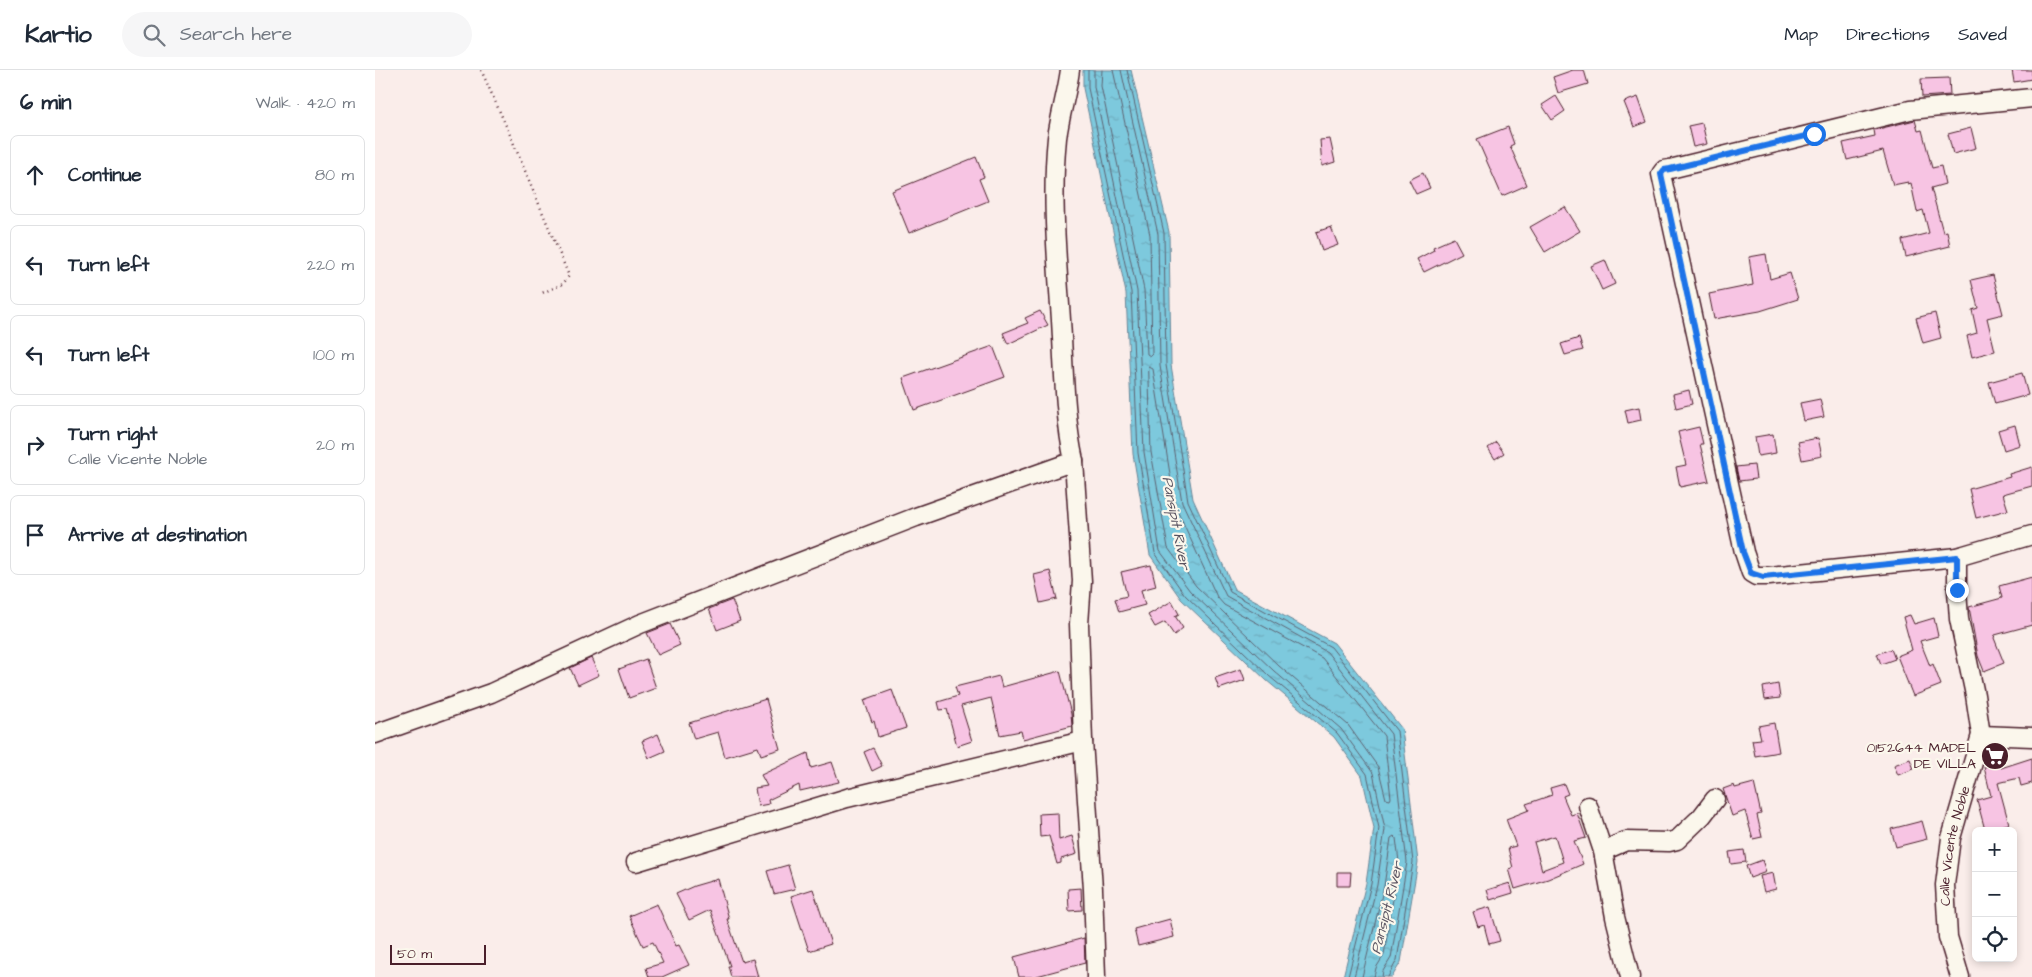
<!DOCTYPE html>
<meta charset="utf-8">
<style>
body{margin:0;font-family:"Architects Daughter",sans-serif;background:#f6f6f7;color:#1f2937}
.controls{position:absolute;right:15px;bottom:15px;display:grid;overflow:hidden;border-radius:8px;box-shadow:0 2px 8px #0003}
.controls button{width:45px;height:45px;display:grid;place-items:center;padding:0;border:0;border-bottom:1px solid #e0e1e3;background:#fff;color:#1f2937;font:25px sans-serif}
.scale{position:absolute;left:15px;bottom:12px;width:96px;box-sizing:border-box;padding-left:5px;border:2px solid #4a1f2b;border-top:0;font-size:14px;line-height:18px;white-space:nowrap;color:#4a1f2b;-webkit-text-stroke:4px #fbf7ec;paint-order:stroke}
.stop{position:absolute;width:15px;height:15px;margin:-11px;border:4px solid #1a73e8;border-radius:50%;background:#fff}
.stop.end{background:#1a73e8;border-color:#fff;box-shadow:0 1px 5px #0008}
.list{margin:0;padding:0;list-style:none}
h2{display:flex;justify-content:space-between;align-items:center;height:65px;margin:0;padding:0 20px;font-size:21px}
h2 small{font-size:16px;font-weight:400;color:#747a83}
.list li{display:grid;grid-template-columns:32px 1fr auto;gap:15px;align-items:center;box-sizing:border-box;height:80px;margin:0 10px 10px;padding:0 10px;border:1px solid #e0e1e3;border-radius:8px}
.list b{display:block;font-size:19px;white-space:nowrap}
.list p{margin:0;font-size:16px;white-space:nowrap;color:#747a83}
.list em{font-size:16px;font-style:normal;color:#747a83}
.icon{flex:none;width:28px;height:28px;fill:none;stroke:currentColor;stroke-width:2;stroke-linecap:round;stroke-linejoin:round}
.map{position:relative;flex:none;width:1657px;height:907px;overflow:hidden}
header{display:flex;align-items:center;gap:30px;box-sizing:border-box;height:70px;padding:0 25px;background:#fff;border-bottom:1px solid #e0e1e3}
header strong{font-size:24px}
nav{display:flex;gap:28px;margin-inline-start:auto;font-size:18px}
.search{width:350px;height:45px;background:#f6f6f7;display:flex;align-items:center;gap:12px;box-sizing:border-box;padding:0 18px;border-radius:28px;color:#747a83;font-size:19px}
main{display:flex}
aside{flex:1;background:#fff}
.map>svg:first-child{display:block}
.water{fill:url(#water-ripples);stroke:#698596}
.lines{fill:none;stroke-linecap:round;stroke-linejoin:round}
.shore{stroke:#5e6372;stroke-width:1}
.building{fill:#f7c4e3;stroke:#4a1f2b;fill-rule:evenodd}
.minor-casing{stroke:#4a1f2b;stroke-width:21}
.path{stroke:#4a1f2b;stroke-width:2.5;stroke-dasharray:1 4;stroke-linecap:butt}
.minor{stroke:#fbf7ec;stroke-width:18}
.route{stroke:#1a73e8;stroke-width:6}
.labels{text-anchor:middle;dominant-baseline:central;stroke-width:4.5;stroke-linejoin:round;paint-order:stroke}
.poi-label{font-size:14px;fill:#4a1f2b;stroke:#fbf7ec;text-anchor:end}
.street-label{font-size:14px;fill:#4a1f2b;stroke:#fbf7ec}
.water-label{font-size:15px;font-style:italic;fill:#595260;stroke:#fbf7ec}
</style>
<header>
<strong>Kartio</strong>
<div class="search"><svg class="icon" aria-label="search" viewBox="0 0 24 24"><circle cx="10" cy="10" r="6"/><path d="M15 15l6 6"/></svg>Search here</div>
<nav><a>Map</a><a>Directions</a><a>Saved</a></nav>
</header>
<main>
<aside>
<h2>6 min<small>Walk · 420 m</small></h2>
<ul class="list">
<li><svg class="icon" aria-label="ahead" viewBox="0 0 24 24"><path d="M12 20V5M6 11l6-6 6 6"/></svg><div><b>Continue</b></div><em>80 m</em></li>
<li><svg class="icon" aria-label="left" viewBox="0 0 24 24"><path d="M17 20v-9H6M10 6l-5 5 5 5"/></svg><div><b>Turn left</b></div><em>220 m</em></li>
<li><svg class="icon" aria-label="left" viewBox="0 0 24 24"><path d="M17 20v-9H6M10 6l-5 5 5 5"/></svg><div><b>Turn left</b></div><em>100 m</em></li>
<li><svg class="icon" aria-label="right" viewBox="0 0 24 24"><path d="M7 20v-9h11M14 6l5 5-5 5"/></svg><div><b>Turn right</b><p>Calle Vicente Noble</p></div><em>20 m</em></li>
<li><svg class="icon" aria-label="arrive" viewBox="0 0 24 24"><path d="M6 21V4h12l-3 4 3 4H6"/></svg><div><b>Arrive at destination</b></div></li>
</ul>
</aside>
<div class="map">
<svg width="1657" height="907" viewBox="0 0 1657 907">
<defs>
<pattern id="water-ripples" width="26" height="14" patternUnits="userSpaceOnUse" patternTransform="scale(1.25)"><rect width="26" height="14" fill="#7dc9dd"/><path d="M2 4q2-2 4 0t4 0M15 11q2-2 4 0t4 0" fill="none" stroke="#6eacbe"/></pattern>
</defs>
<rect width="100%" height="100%" fill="#faedea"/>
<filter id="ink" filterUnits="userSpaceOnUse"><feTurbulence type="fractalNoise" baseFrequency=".02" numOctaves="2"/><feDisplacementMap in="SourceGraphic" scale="10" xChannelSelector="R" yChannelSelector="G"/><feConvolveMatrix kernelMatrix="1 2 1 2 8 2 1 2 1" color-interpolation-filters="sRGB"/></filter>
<g filter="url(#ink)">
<path class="water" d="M708,0H756L794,162L796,295L818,429L859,519L959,573L1027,659L1043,792L1026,892L1017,907H968L991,813L999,758L987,706L959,667L891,610L806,529L775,485L758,384L751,223L708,18Z"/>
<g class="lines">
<g class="shore">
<path d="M713,0V18L756,222L763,383L780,483L810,525L894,606L962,663L992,704L1004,758L996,814L973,907"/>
<path d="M719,0V17L762,221L769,382L785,481L815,521L899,601L966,659L998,703L1010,759L1002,815L979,907"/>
<path d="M727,0L726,16L769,220L772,284L775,286L777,284L775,165L738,0"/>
<path d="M746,0L783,164L785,296L807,432L851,526L952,582L1016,664L1032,792L1016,888L1008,901L1007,907"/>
<path d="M752,0L789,163L791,295L813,431L855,522L956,577L1022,661L1038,792L1022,890L1013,907"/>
<path d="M774,297L778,299L800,435L842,527L849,535L947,588L1009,666L1016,728L1015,730L1011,729L1003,697L973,655L904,596L821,516L793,478L776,382Z"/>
<path d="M987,907L1009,816L1016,768L1019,766L1021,768L1024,792L1009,885L1001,898L999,907"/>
</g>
</g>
<g class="building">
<path d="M1198,0H1209L1213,14L1183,23L1178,7Z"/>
<path d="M1637,0H1657V9L1639,12Z"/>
<path d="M1574,8L1575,25L1547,27L1546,9Z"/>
<path d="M1181,26L1190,41L1177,50L1167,35Z"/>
<path d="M1263,27L1272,52L1259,57L1249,32Z"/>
<path d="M1540,50L1543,61L1547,60L1557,98L1566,96L1570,114L1556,118L1568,162L1572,161L1575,176L1531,187L1527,170L1554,163L1548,140L1542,142L1536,113L1533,114V112L1518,115L1508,81L1472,90L1468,73L1500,66L1499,60Z"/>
<path d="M1327,53L1332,74L1318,77L1313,56Z"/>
<path d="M1133,57L1139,74L1135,76L1152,115L1127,126L1102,69Z"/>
<path d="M1596,58L1601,78L1578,84L1573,64Z"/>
<path d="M955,69L960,92L947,96L945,70Z"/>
<path d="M601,87L609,107L604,109L613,131L534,163L517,121Z"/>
<path d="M1048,103L1055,118L1041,124L1034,110Z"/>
<path d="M1190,137L1205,161L1170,182L1155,157Z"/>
<path d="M956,157L963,175L947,181L941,162Z"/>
<path d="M1079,168L1087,183L1049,202L1042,189L1059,180L1058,177Z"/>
<path d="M1391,184L1395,209L1415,203L1423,229L1385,241L1339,249L1334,224L1378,215L1374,187Z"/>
<path d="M1230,190L1240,214L1227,220L1216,196Z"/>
<path d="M1618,205L1628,244L1612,248L1620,281L1597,287L1592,266L1602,263L1597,240L1603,238L1596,210Z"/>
<path d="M665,241L673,255L633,274L628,263L653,253L650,248Z"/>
<path d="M1560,243L1566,268L1548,273L1541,248Z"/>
<path d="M1204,268L1208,280L1190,285L1186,274Z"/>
<path d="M618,276L630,307L539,340L528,308Z"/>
<path d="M1647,303L1653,325L1620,334L1614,312Z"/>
<path d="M1314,320L1317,334L1301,338L1298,324Z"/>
<path d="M1445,329L1449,347L1429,351L1425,333Z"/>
<path d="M1264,337L1266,350L1253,353L1250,340Z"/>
<path d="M1640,355L1645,375L1629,380L1623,360Z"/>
<path d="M1324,357L1328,374H1325L1334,411L1305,417L1301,397L1311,395L1303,362Z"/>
<path d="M1398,364L1401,383L1383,386L1380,367Z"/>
<path d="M1443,368L1447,386L1427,390L1423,372Z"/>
<path d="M1121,372L1129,383L1120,389L1113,378Z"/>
<path d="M1379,395L1381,409L1364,411L1361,397Z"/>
<path d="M1657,397V416L1628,424L1633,440L1601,448L1594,419L1635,407L1634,404Z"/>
<path d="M776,495L781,516L766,520L770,535L744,542L740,529L752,526L746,502Z"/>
<path d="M675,501L682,529L665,533L659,505Z"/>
<path d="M1657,507V555L1620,565L1619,568L1629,593L1609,601L1603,586L1594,537L1627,528L1624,516Z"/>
<path d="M357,530L365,551L342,560L334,539Z"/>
<path d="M797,531L804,544L800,546L808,558L799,565L790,552L780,557L773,545Z"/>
<path d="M1535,545L1539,554L1559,548L1563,566L1545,571L1555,596L1558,594L1566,615L1538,626L1522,586L1537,580L1528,547Z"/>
<path d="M295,554L305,575L283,585L272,563Z"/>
<path d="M1516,579L1520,589L1506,594L1502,584Z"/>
<path d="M216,588L224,605L203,615L195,598Z"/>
<path d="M271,589L281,618L254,628L244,599Z"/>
<path d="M866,599L870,610L844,619L840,608Z"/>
<path d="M685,601L696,644L697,656L648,669L646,661L625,665L616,628L586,636L597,671L582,676L572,639L565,640L563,632L583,626L580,617L624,606L627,617Z"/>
<path d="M1403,614L1405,628L1390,630L1388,617Z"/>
<path d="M517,620L531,658L503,667L499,651L497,652L489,630Z"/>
<path d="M391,629L405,679L386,685L383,677L350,687L343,662L319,669L314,653Z"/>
<path d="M1399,653L1404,682L1380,686L1377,670L1386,669L1383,656Z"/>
<path d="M283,664L290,681L274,688L267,671Z"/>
<path d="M498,678L507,696L497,701L489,682Z"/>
<path d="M433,683L436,698L457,692L464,712L425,721L424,715L393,730L394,734L383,736L380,718L392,716L386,705Z"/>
<path d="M1657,688V713L1646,716L1644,708L1623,713L1634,754L1610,760L1602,730L1616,726L1609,697L1625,693L1626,698Z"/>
<path d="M1535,689L1539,699L1523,705L1519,695Z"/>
<path d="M1379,713L1386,744L1382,745L1387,767L1378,769L1370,741L1357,746L1348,719L1359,715L1360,718Z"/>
<path d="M1189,714L1193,724L1188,726L1196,745L1202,743L1211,768L1199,771L1208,794L1173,809L1140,819L1134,799L1138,798L1133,778L1141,776L1131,749L1154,740L1151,734L1177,725L1175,718ZM1180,766L1188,792L1167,800L1159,772Z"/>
<path d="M683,743L684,770L697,766L702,784L686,789V793L682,794L674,766L665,767L664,744Z"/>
<path d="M1547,751L1552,769L1521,777L1516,759Z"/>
<path d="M1369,780L1371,792L1356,794L1354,782Z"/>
<path d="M1387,790L1391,802L1375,808L1371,796Z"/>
<path d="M413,795L420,819L399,824L392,801Z"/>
<path d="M962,802H976L975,816H962Z"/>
<path d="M1398,803L1401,819L1389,822L1385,806Z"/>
<path d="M343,809L354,849H352L367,892L378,889L383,907H356L353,896H355L335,840L314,850L301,824L319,816Z"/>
<path d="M1135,813L1138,823L1115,830L1112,820Z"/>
<path d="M706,818L707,840L694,841L693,819Z"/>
<path d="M438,819L456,874L434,881L416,826Z"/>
<path d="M282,834L301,876L304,875L314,895L287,907H274L271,898L288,893L278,872L268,876L254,846Z"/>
<path d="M1115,837L1125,871L1114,874L1109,855L1103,857L1098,842Z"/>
<path d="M795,849L799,867L763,876L759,859Z"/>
<path d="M709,868L710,893L658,907H644L639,887Z"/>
</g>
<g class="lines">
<defs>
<g id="minor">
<path d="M695,0C692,23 685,45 682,68C676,128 682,189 686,250C689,297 689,345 699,391L707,511L704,554L708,671L718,819L721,907"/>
<path d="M1582,487L1394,506H1381L1376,503L1369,482L1286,104L1289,100L1295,99L1535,40L1657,28"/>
<path d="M0,664L116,623L265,554L541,447L699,391"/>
<path d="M1606,665L1657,667"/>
<path d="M1213,736L1228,781"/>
<path d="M261,792L472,728L708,671"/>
<path d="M1255,907L1240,847L1228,781L1251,771L1294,772L1302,770L1327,746L1340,729"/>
<path id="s1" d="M1585,907L1573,867L1570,815L1576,768L1606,665L1600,625L1584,549L1582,520V487L1657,465"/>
</g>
</defs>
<use href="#minor" class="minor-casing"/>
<path class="path" d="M106,0L133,60L194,206L188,214L167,223"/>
<use href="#minor" class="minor"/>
</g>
</g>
<g class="lines" filter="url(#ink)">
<path class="route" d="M1439,64L1295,99L1289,100L1286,104L1368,482L1376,503L1388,507L1582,487V520"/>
</g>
<defs>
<symbol id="supermarket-disc" viewBox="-11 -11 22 22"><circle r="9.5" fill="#4a1f2b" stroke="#fbf7ec"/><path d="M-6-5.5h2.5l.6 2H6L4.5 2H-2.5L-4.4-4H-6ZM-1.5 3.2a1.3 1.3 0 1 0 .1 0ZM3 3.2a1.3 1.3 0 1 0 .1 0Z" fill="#fff"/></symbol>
</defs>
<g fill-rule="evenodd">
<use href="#supermarket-disc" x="1604" y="670" width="32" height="32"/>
</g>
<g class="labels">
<g class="poi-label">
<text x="1601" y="678">0152644 MADEL<tspan x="1601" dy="16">DE VILLA</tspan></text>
</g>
<g class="street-label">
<text stroke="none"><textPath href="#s1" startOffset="134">Calle Vicente Noble</textPath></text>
</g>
<g class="water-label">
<text transform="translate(801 453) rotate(79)">Pansipit River</text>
<text transform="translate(1012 838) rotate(-76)">Pansipit River</text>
</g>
</g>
</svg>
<div class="controls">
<button>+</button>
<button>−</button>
<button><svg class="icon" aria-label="locate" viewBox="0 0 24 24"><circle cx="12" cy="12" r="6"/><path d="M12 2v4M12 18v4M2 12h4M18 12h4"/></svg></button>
</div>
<div class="scale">50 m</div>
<div class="stop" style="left:1439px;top:64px"></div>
<div class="stop end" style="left:1582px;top:520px"></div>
</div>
</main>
